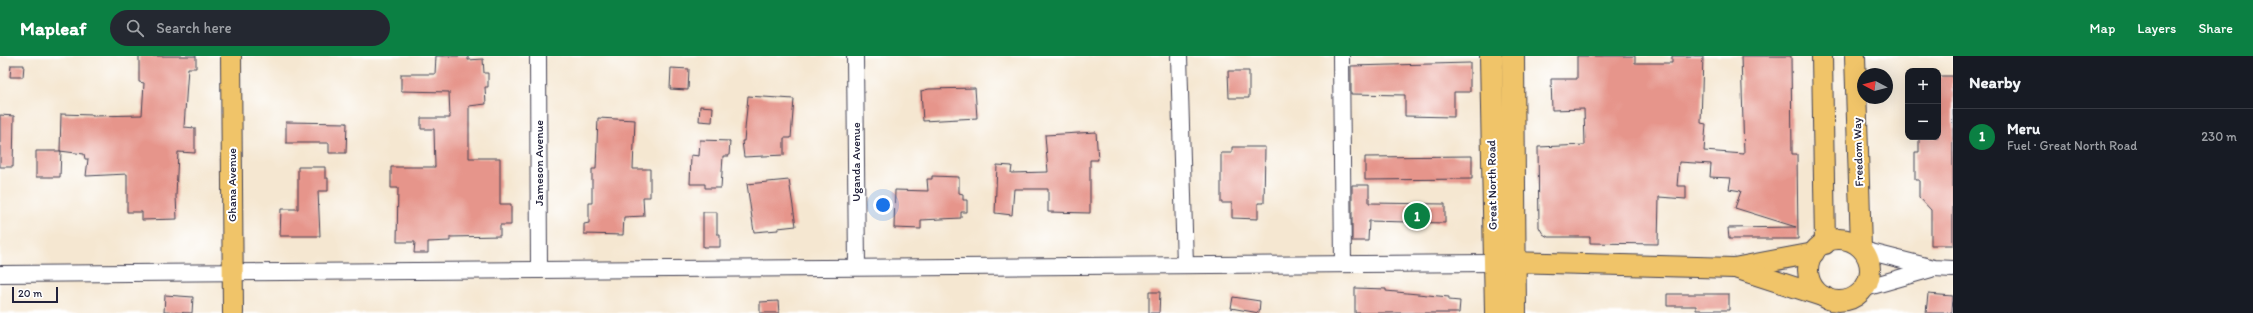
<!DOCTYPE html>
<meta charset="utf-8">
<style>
body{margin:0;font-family:Itim,sans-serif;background:#242831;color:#f1f3f6}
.controls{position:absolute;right:12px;top:12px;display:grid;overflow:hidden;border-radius:8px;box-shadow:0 4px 16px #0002}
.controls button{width:36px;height:36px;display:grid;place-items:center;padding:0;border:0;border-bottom:1px solid #363941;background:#171b24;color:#f1f3f6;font:20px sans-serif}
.compass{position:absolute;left:1857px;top:12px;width:36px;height:36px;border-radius:50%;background:#171b24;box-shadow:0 4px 16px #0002;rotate:277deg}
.scale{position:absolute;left:12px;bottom:10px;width:46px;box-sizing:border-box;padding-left:4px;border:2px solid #22223b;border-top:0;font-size:11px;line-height:14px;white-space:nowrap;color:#22223b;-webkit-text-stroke:3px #fff;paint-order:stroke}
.you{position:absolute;left:883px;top:149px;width:14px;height:14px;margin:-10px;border:3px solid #fff;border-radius:50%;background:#1a73e8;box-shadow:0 0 0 6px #1a73e833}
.badge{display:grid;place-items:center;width:26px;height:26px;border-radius:50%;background:#0b8043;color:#fff;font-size:13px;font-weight:700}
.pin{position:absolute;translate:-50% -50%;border:2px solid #fff;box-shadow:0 1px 4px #0006}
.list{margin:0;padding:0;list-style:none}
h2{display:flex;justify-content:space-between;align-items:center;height:52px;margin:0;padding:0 16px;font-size:17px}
h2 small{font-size:13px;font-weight:400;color:#9ea1a6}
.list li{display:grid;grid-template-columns:26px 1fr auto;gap:12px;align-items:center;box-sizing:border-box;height:56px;padding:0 16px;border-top:1px solid #363941}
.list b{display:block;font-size:15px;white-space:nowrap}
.list p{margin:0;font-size:13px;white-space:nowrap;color:#9ea1a6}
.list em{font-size:13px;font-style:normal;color:#9ea1a6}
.icon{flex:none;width:22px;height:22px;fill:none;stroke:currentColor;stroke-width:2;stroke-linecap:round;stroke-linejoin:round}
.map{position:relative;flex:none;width:1953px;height:257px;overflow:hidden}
header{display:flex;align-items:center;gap:24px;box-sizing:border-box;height:56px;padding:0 20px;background:#0b8043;color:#fff}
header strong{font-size:19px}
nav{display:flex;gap:22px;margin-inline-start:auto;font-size:14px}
.search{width:280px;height:36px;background:#242831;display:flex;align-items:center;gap:10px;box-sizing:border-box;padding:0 14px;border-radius:22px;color:#9ea1a6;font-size:15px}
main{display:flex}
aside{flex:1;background:#171b24}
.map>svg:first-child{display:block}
.building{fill:#e6958b}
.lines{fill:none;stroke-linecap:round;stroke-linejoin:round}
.minor-casing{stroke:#424052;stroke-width:18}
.major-casing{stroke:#424052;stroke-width:22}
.highway-casing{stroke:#424052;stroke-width:24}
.minor{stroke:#fff;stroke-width:16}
.major{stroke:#f0c469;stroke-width:20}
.highway{stroke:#f0c469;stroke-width:22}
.labels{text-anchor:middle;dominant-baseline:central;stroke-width:4;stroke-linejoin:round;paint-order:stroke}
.street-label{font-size:12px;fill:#22223b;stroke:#fff}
</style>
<header>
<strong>Mapleaf</strong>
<div class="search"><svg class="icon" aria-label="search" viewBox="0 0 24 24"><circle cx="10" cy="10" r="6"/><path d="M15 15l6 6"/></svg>Search here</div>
<nav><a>Map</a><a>Layers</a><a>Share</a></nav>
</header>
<main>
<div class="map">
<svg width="1953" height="257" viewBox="0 0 1953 257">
<rect width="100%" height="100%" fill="#fff"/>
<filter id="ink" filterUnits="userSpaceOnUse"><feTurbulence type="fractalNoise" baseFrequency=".025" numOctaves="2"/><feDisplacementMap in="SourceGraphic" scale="8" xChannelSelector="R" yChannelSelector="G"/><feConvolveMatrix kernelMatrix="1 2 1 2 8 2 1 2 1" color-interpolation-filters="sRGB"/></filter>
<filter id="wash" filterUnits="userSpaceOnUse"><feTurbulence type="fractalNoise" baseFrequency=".012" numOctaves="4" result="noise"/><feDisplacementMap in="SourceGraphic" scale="16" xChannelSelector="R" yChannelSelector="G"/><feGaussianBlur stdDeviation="0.9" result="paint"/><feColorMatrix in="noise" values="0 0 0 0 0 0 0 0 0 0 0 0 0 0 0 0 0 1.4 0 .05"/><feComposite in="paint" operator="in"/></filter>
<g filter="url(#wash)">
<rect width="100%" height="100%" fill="#f5e7d1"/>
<g id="blocks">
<g class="building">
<path d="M139,0H196V12H188L184,71L195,72V97L178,96L176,140L177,163L142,164V156H127V118L86,120L88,103H85L84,98L60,95L61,58L92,59V60L142,59L144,27L139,26Z"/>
<path d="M436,0H468V4L483,3L484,17H488V31H485L486,48L469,50V102H500V148H511V169H500V180L450,181V185L428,186V197H414L415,186H397L398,132H391V111H435L434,73H421V62H450L449,36L401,35V18H435Z"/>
<path d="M1577,0H1635V7H1672V0H1703L1701,67L1706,68L1704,95L1744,98L1741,0H1791L1792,98H1797L1798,183H1729L1728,172L1796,171L1735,152L1741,135L1729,133L1731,122L1710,121L1711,108L1679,106L1677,130H1686V143L1659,141L1658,188L1590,187V181H1548L1543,178L1539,171L1538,91L1585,89L1584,53L1552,54L1551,23H1577Z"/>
<path d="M1470,7V36H1454V61L1405,60V39L1351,38V10Z"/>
<path d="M11,9H24L23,21H10Z"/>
<path d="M671,12L689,13L688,34L670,33Z"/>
<path d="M1228,15H1249V42H1229Z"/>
<path d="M1938,20H1953V189H1931V154L1919,141V124H1915V96H1919V81H1938Z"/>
<path d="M975,32L977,62L923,65L921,35L929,33Z"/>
<path d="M748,40L794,43L791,82H784V99L744,101L742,85H744Z"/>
<path d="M700,50L713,51L712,66L699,65Z"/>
<path d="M0,59L14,60L13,111H0Z"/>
<path d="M598,62L635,64L633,113H650V141H643L644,160L624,161L623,179L584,178V168L589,167V147H592V113H596Z"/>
<path d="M286,66L347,67L346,97H329V87H286Z"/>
<path d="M1096,76L1098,104H1090V157L1048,156V133H1014L1012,159L995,157L997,109L1012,110L1011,117L1048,116L1045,79Z"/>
<path d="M700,84L730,85L729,100H723L721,132H705V128H690L691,99L699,100Z"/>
<path d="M1232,91H1265L1264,147H1258V163L1232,162V147H1221V97H1232Z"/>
<path d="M36,95H61L60,121H36Z"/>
<path d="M1472,100V123L1365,124V101Z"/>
<path d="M298,111H325V122H328V135H318L320,180H280L281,153H298Z"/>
<path d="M932,120L959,121V137L963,138V144H967V156H961V162L921,164V173L894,172L895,134L928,135L927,123H932Z"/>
<path d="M789,124L796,170L778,172V174L754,176L747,128Z"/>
<path d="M1352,129H1369V147L1445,148V167L1369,165L1368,185H1352Z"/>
<path d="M703,156H717V178H720V191H703Z"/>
<path d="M1355,232L1386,233V235L1449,241V244L1460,245L1459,257H1355Z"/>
<path d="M1149,236H1160L1159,257H1149Z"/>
<path d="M1667,238H1729V254H1696V250H1667Z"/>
<path d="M1928,238L1953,240L1952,257H1926Z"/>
<path d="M165,239L193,241L192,257L164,256Z"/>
<path d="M1233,241L1260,245L1259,257L1231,252Z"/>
<path d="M778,245L779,257H760V246Z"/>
</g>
</g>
</g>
<g filter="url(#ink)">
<use href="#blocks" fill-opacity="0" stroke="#424052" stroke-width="1"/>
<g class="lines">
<defs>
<g id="minor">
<path d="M538,0L539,214"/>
<path d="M855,0L857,211"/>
<path d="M1179,0L1185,209"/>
<path d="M1341,0L1343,208"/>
<path d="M1863,194L1934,212L1953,213"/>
<path d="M0,218L1494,207"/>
<path d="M1865,232L1931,213"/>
</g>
<g id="major">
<path d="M231,0L233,257"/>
<path d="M1822,0L1825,188"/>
<path d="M1855,0L1861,191"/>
<circle cx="1839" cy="214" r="31"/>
<path d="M1513,206L1734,212L1814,197"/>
<path d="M1738,213L1825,241"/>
</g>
<g id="highway">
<path d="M1491,0L1496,257"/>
<path d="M1513,0L1515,257"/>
</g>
</defs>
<use href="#minor" class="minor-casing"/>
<use href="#major" class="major-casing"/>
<use href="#highway" class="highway-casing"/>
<use href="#minor" class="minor"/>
<use href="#major" class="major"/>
<use href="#highway" class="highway"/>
</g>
</g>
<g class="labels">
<g class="street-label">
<text transform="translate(1858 96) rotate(-92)">Freedom Way</text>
<text transform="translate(856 106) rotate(-90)">Uganda Avenue</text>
<text transform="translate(539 107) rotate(-90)">Jameson Avenue</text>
<text transform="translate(232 129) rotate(-90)">Ghana Avenue</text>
<text transform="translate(1492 129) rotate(-91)">Great North Road</text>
</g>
</g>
</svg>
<div class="controls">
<button>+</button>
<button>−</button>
</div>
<svg class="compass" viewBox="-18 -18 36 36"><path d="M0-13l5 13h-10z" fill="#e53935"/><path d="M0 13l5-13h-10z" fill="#9ea1a6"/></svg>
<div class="scale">20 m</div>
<div class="you"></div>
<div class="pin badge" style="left:1417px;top:160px">1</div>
</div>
<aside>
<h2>Nearby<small></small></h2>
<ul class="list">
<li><span class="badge">1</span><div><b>Meru</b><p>Fuel · Great North Road</p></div><em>230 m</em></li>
</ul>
</aside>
</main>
